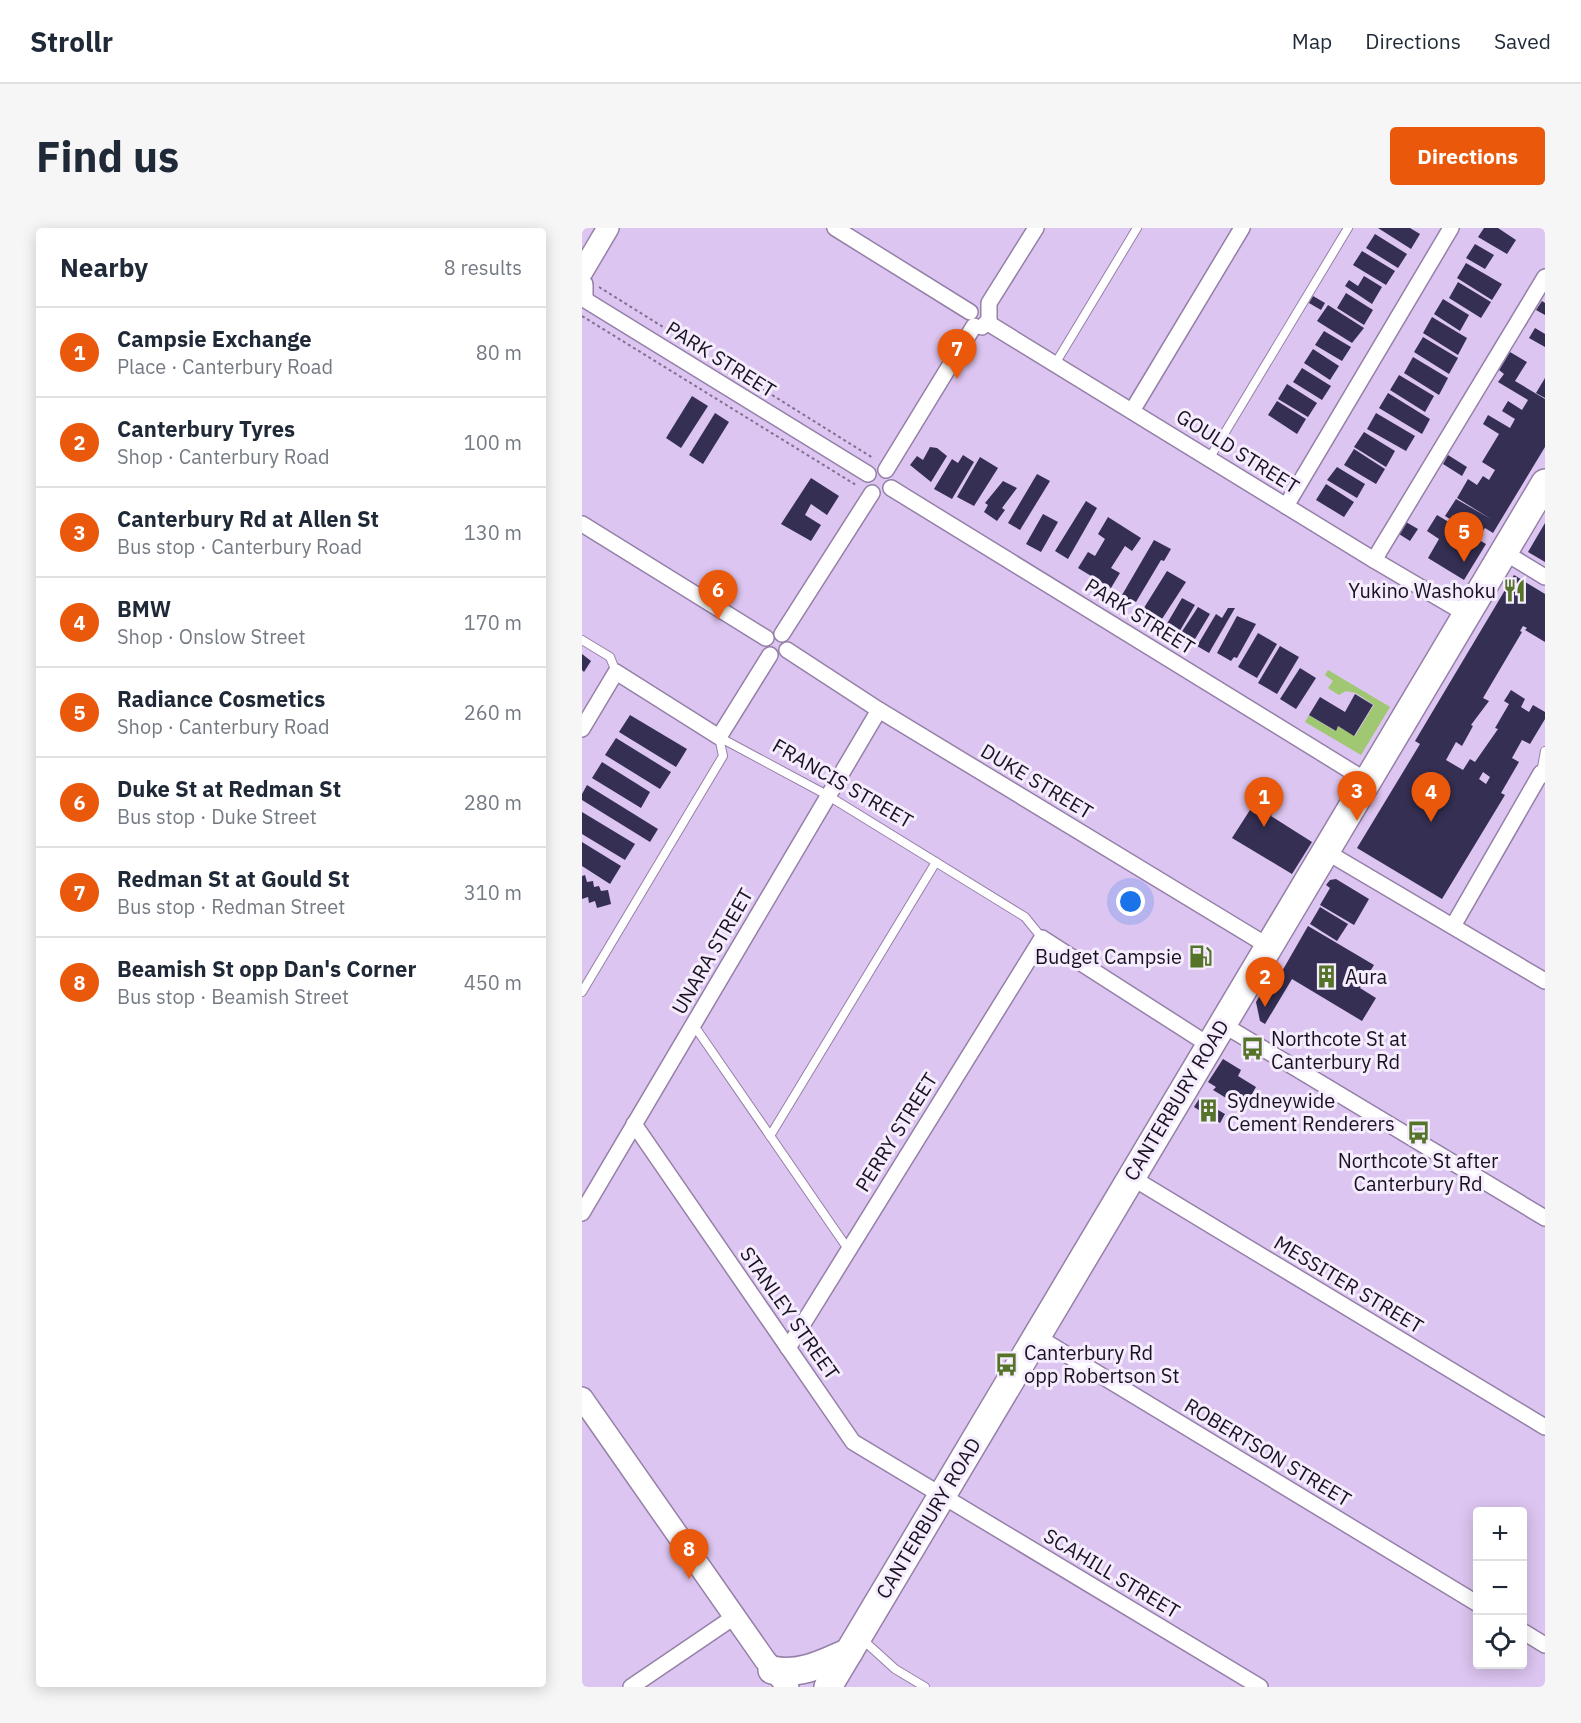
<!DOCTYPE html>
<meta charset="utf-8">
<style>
body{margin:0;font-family:"IBM Plex Sans",sans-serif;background:#f6f6f7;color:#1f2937}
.controls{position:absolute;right:18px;bottom:18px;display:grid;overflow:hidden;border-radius:6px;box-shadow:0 3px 15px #0003}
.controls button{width:54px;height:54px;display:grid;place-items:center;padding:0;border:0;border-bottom:2px solid #e0e1e3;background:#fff;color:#1f2937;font:30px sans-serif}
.you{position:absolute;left:549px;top:674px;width:21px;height:21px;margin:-15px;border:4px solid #fff;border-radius:50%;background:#1a73e8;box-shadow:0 0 0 9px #1a73e833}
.badge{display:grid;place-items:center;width:39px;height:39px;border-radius:50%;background:#ea580c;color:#fff;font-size:20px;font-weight:700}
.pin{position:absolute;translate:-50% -50px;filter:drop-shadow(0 2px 3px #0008)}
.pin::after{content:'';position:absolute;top:32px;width:21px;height:18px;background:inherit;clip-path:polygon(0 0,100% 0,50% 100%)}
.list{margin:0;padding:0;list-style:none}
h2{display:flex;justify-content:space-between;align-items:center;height:78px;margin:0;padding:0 24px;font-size:26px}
h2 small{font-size:20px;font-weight:400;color:#747a83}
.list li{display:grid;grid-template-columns:39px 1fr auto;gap:18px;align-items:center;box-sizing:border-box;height:90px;padding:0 24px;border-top:2px solid #e0e1e3}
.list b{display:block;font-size:22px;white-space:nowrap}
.list p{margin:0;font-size:20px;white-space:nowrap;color:#747a83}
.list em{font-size:20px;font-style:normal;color:#747a83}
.icon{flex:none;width:33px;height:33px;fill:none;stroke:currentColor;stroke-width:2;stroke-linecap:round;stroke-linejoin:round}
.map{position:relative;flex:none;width:963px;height:1459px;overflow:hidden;border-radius:6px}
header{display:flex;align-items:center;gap:36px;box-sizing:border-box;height:84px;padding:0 30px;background:#fff;border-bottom:2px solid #e0e1e3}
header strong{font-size:28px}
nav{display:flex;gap:33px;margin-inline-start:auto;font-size:21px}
.intro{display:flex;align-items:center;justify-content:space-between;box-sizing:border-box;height:144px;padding:0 36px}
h1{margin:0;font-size:42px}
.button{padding:15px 27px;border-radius:6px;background:#ea580c;color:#fff;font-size:21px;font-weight:700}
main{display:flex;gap:36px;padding:0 36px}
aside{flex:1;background:#fff;border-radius:6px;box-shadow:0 3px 15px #0003}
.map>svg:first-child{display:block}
.green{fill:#a0c772}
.building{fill:#342f53;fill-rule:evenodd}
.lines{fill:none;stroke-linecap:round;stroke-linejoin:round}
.lane-casing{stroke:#9580a8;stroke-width:10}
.street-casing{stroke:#9580a8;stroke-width:18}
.secondary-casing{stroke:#9580a8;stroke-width:24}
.highway-casing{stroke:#9580a8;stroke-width:30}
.path{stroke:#81718f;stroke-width:2;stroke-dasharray:3 3;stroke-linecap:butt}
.lane{stroke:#fff;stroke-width:8}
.street{stroke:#fff;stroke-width:15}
.secondary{stroke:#fff;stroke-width:21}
.highway{stroke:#fff;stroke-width:27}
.labels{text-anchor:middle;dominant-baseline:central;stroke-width:6;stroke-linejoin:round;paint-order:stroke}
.street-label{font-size:20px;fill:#1a1221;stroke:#f5ecfe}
.poi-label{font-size:20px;fill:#1a1221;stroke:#f5ecfe;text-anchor:start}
</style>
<header>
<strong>Strollr</strong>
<nav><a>Map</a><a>Directions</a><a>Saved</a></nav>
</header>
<div class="intro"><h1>Find us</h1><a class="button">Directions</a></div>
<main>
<aside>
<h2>Nearby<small>8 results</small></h2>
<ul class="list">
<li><span class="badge">1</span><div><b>Campsie Exchange</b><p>Place · Canterbury Road</p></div><em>80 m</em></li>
<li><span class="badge">2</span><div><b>Canterbury Tyres</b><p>Shop · Canterbury Road</p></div><em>100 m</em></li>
<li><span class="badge">3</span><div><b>Canterbury Rd at Allen St</b><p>Bus stop · Canterbury Road</p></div><em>130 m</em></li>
<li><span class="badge">4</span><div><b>BMW</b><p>Shop · Onslow Street</p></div><em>170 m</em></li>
<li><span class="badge">5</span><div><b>Radiance Cosmetics</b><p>Shop · Canterbury Road</p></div><em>260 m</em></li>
<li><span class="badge">6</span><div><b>Duke St at Redman St</b><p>Bus stop · Duke Street</p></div><em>280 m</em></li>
<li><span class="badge">7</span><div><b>Redman St at Gould St</b><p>Bus stop · Redman Street</p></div><em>310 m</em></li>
<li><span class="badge">8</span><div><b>Beamish St opp Dan's Corner</b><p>Bus stop · Beamish Street</p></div><em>450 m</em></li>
</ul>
</aside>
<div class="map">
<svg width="963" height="1459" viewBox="0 0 963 1459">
<rect width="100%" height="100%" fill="#dcc5f0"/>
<path class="green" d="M746,442L808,479L779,527L723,494L727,487L753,503L756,498L773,508L792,477L774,465L764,463L757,467L746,460L751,453L743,447Z"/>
<g class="building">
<path d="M796,0H828L838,6L829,21Z"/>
<path d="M902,0H916L934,12L925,26L896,9Z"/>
<path d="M793,6L825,26L816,40L784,20Z"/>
<path d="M893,16L912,27L903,41L884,30Z"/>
<path d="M780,23L813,43L804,57L771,37Z"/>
<path d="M884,35L920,56L910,72L875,50Z"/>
<path d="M782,48L800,59L790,76L763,58L767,52L776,58Z"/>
<path d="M876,54L909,74L899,90L867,70Z"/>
<path d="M764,65L791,82L782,97L755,80Z"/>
<path d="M731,68L743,75L739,82L727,75Z"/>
<path d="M861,71L887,87L878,103L852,86Z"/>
<path d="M960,73L963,75V87L954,82Z"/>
<path d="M746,77L782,100L770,115L735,93Z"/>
<path d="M850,89L885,110L876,127L841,105Z"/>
<path d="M953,100L963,106V119L947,110Z"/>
<path d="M742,103L769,119L760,133L733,117Z"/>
<path d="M841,109L876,130L867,146L832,124Z"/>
<path d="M731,121L757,138L748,152L722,135Z"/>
<path d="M928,124L945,134L933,153L963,171V219L911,305L903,300L897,309L863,288L874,271L909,291L875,270L886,251L895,257L901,248L907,252L913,242L900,234L917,206L901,196L906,187L928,200L933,191L920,183L926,173L940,182L946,172L916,154L922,146L917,142Z"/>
<path d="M831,129L866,150L857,167L822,145Z"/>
<path d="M720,140L749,158L740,172L711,154Z"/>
<path d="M817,147L852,168L843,184L808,162Z"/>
<path d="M963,150V170L954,165Z"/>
<path d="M705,156L735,175L726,189L696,171Z"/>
<path d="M806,165L848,191L840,206L797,180Z"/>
<path d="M110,168L126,178L99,220L84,210Z"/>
<path d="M695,173L724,191L715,206L686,187Z"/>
<path d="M133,185L147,194L121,236L107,227Z"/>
<path d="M794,185L833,208L824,223L785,201Z"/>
<path d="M782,204L813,223L804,239L772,219Z"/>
<path d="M348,219L355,220L365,228L349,254L328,237L335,228L341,232Z"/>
<path d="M772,221L803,241L794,256L762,237Z"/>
<path d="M381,227L392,234L370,271L352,261L370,231L376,235Z"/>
<path d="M866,227L885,239L880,248L861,236Z"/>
<path d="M398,229L416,240L392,278L375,269Z"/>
<path d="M755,239L783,256L775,270L745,252Z"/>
<path d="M455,246L468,253L438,302L426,295Z"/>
<path d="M229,250L257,268L245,287L229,276L223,287L239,297L229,313L199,296Z"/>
<path d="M421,253L435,260L420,280L423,282L415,293L402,284L406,277L403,275Z"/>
<path d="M744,256L772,274L762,289L734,272Z"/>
<path d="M504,273L515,280L486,331L473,323Z"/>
<path d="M461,286L476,294L459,324L444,316Z"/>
<path d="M855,287L904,316L882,352L846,330L857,311L845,303Z"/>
<path d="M526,289L559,310L550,323L543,318L529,340L538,345L529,360L496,340L506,324L513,328L523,311L516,306Z"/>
<path d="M824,294L836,301L828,313L817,306Z"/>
<path d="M963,295V334L946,324Z"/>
<path d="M572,312L589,321L582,333L579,332L554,374L550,372L549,374L542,371L544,367H540Z"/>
<path d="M585,343L604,354L578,394L560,383Z"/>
<path d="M932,347L963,366V414L943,402L945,400L941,398L938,403L940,404L901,470L907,473L889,497L891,498L880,518L874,514L864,532L881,542L888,531L893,534L916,501L913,500L927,476L922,473L929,462L943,471L939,479L947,484L951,477L963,484V491L948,516L940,512L930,530L937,534L919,565L923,567L860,671L775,620L838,516L833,513ZM901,544L908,549L904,556L897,551Z"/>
<path d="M600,370L613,377L596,406L583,399Z"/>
<path d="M616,379L628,386L610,416L597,408Z"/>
<path d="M646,380H653L627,425L615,418L634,386L640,390Z"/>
<path d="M655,388L674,396L655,430L652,429L649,433L635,425Z"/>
<path d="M676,405L695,416L675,450L656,439Z"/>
<path d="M698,418L717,429L695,466L676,455Z"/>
<path d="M0,426L9,433L2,444L0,442Z"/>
<path d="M718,440L734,450L714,481L698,471Z"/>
<path d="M773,466L791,477L772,508L756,498L754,503L727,487L738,469L763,484Z"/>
<path d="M48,487L105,521L94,539L37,504Z"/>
<path d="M34,510L89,544L78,561L23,527Z"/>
<path d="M20,534L68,564L59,580L10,550Z"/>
<path d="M5,557L76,601L68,614L0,572V566Z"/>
<path d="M675,571L693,582L689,588L730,614L710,646L650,610Z"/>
<path d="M0,584L53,616L43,632L0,606Z"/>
<path d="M0,614L39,638L28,656L0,638Z"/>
<path d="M3,647L5,654L11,653L12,659L17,658L19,663L26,662L29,676L15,680L13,673L7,675L6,669L0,671V648Z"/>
<path d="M754,651L787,671L772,697L738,677L748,660L744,657L748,652Z"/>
<path d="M738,679L766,696L755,713L728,696Z"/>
<path d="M726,698L792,737L778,760L794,770L780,793L710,751L683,796L678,793L674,774L693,741L699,745Z"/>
<path d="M641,831L659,842L656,848L674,859L664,876L652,869L649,873L631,862L634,859L626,854Z"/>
<path d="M617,871L643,886L638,895L612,879Z"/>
</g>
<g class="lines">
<defs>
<g id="lane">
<path d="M473,136L555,0"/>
<path d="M627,231L766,0"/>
<path d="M0,412L28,429L34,444"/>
<path d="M137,509L245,567L443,689L460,710"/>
<path d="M959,545L963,523"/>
<path d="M0,764L141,528L137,509"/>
<path d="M111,796L266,1021"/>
<path d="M188,908L354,634"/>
<path d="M280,1411L313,1441L343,1459"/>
</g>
<g id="street">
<path d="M253,0L388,84"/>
<path d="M0,70L286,246"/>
<path d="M406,95L792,332L884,386"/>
<path d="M400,99L407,92V75L454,0"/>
<path d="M550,183L660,0"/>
<path d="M304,242L392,98"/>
<path d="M309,260L785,553"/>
<path d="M704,278L869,0"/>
<path d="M0,296L184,410"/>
<path d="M922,324L963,349"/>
<path d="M792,332L963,49"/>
<path d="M200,406L290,265"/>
<path d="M205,422L297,482L686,718"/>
<path d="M0,501L34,444L137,509L188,427"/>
<path d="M743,623L963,753"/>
<path d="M871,698L959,545L963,547"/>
<path d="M640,796L963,990"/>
<path d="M52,896L271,1214L678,1459"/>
<path d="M549,949L963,1199"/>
<path d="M0,985L297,482"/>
<path d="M454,1108L896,1376"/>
<path d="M206,1120L460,710L627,817"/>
<path d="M940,1403L963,1417"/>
<path d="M49,1459L152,1389"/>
</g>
<g id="secondary">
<path d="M0,44L26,0"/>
<path d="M0,57V68"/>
<path d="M0,1170L183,1432L206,1459"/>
</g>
<g id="highway">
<path d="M190,1442C218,1448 242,1435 267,1424"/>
<path d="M246,1459L963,255"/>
</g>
</defs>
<use href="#lane" class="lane-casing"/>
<use href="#street" class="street-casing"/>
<use href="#secondary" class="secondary-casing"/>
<use href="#highway" class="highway-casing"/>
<g class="path">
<path d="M17,59L291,230"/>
<path d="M0,88L274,257"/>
</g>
<use href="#lane" class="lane"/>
<use href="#street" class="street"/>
<use href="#secondary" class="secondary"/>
<use href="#highway" class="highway"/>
</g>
<defs>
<symbol id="restaurant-bare" viewBox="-9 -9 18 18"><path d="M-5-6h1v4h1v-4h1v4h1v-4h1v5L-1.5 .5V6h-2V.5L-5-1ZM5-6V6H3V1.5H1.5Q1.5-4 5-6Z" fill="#55742a" stroke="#f5ecfe" stroke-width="2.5" paint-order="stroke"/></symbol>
<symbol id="fuel-bare" viewBox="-9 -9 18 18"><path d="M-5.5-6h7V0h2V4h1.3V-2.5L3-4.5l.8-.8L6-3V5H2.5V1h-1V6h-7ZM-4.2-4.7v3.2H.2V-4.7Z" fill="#55742a" stroke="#f5ecfe" stroke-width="2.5" paint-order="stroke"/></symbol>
<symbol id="building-bare" viewBox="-9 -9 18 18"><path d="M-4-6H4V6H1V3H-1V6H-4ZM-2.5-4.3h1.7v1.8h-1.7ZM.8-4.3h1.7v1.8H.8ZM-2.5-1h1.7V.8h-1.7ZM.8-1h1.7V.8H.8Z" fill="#55742a" stroke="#f5ecfe" stroke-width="2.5" paint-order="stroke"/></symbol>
<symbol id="bus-bare" viewBox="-9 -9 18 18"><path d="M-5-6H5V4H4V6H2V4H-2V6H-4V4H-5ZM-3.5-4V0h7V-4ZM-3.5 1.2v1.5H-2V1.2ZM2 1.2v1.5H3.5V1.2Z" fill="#55742a" stroke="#f5ecfe" stroke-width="2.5" paint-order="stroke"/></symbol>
</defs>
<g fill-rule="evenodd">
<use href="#restaurant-bare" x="916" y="346" width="33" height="33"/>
<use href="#fuel-bare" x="602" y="712" width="33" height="33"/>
<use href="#building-bare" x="728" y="732" width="33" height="33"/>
<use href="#bus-bare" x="654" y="804" width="33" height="33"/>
<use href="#building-bare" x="610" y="866" width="33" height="33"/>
<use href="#bus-bare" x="820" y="888" width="33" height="33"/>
<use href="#bus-bare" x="408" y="1120" width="33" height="33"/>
</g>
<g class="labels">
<g class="street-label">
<text transform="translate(139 131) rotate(32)">PARK STREET</text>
<text transform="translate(656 223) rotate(32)">GOULD STREET</text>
<text transform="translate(558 388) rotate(32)">PARK STREET</text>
<text transform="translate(455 553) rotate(31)">DUKE STREET</text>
<text transform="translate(261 555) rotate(30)">FRANCIS STREET</text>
<text transform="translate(130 723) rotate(-60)">UNARA STREET</text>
<text transform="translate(594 872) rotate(-59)">CANTERBURY ROAD</text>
<text transform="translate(314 904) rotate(-58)">PERRY STREET</text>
<text transform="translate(767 1056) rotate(31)">MESSITER STREET</text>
<text transform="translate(208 1085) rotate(55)">STANLEY STREET</text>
<text transform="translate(686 1224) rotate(31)">ROBERTSON STREET</text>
<text transform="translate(346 1290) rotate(-59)">CANTERBURY ROAD</text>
<text transform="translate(530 1345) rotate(31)">SCAHILL STREET</text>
</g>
<g class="poi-label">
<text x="914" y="362" text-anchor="end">Yukino Washoku</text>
<text x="600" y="728" text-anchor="end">Budget Campsie</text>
<text x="763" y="748">Aura</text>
<text x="689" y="810">Northcote St at<tspan x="689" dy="23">Canterbury Rd</tspan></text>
<text x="645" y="872">Sydneywide<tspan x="645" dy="23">Cement Renderers</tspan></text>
<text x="836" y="932" text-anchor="middle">Northcote St after<tspan x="836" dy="23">Canterbury Rd</tspan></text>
<text x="442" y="1124">Canterbury Rd<tspan x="442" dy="23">opp Robertson St</tspan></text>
</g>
</g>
</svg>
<div class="controls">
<button>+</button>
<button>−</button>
<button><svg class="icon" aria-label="locate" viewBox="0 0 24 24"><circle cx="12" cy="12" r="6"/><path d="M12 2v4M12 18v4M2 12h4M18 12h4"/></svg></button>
</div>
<div class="you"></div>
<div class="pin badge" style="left:682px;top:599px">1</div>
<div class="pin badge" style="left:683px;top:779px">2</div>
<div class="pin badge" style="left:775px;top:593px">3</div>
<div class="pin badge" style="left:849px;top:594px">4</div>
<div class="pin badge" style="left:882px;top:334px">5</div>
<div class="pin badge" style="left:136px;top:392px">6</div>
<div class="pin badge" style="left:375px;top:151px">7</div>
<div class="pin badge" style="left:107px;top:1351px">8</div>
</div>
</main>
